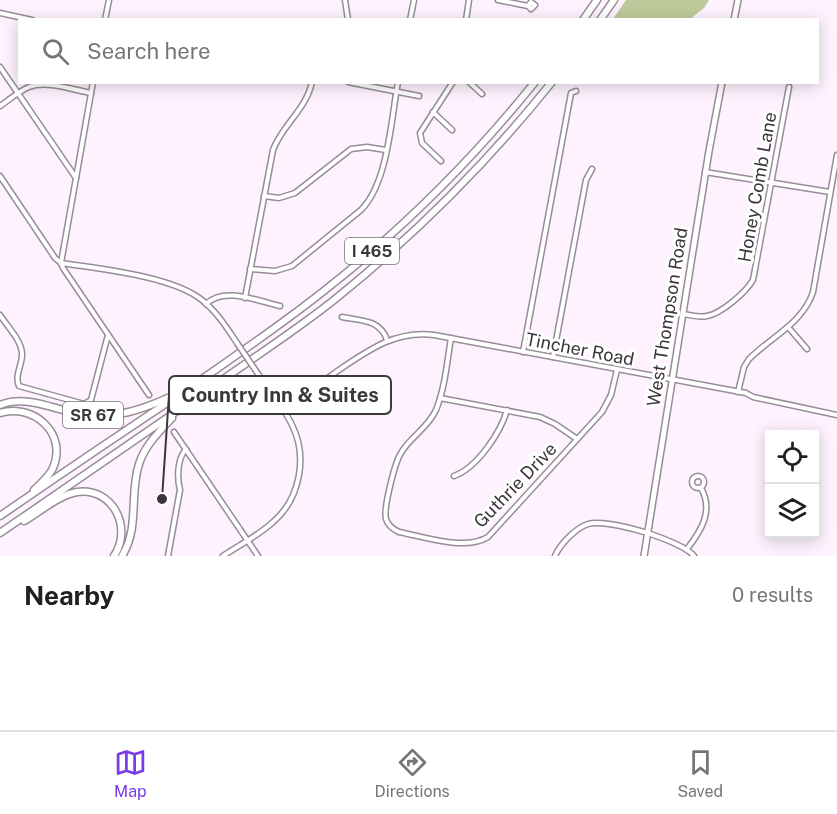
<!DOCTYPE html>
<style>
body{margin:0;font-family:"Public Sans",sans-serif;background:#f2f2f2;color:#202124}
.controls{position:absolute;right:18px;bottom:18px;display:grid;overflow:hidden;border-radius:0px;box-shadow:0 3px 15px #0003}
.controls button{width:54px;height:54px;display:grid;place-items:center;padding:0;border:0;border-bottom:2px solid #e0e0e0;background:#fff;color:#202124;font:30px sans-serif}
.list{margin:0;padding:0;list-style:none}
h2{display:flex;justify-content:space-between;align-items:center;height:78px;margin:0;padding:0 24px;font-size:26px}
h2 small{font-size:20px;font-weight:400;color:#757577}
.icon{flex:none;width:33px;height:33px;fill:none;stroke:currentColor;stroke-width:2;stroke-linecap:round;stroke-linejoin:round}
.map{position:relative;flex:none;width:837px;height:556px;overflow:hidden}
.search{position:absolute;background:#fff;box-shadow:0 3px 15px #0003;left:18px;right:18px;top:18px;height:66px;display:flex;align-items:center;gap:15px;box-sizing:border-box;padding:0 21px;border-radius:0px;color:#757577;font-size:22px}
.sheet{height:174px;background:#fff}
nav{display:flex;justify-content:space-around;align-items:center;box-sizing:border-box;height:84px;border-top:2px solid #e0e0e0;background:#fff;font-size:16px;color:#757577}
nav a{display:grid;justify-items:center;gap:3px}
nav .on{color:#7c3aed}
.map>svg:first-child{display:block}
.green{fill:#beca9a}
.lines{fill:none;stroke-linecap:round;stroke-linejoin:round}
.minor-casing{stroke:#978d97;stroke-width:7}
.major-casing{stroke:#978d97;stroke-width:8}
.highway-casing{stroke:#978d97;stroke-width:9}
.minor{stroke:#fff;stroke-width:4}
.major{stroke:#fff;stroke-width:5}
.highway{stroke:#fff;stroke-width:6}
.minor-bridge-casing{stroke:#978d97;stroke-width:7;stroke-linecap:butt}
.minor-bridge{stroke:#fff;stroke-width:4}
.labels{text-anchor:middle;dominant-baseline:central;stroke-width:6;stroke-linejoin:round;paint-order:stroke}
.shield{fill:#fff;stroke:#767376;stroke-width:1.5}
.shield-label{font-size:16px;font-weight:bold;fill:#3b373b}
.street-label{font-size:18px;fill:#3b373b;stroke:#fff}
.leader{fill:none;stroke:#3b373b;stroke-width:2}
.callout-dot{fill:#3b373b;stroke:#fff;stroke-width:2}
.callout{fill:#fff;stroke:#3b373b;stroke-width:2}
.callout-label{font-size:20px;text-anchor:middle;font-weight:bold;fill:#3b373b}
</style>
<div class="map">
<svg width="837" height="556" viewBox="0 0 837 556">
<rect width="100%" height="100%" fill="#fdf2fd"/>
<path class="green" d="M626,0H709L704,8L690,19H613Z"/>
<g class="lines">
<defs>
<g id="minor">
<path d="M345,0L348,20"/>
<path d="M498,0L528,6L531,9L535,5L531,2L528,6"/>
<path d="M0,13L32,20"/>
<path d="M105,20L109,0"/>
<path d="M410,20L414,0"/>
<path d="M466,20L469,0"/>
<path d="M0,67L76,178"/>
<path d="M348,82L419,96"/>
<path d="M469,82L482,94"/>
<path d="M0,106C9,100 19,91 29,87C47,80 73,90 91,93"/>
<path d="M433,112L452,130"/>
<path d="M441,161L422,143L420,133L453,82"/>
<path d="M705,172L830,192"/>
<path d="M0,176L55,258L61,263L63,268L149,395"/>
<path d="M264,196L279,198L295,193L351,149L367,147L386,150"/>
<path d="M61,263C100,269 172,276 202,300C217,312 227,328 237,343"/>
<path d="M61,263L93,82"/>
<path d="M250,269L275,271L292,266L361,210C388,183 391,120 398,82"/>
<path d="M245,298L273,150C282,125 306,110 312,82"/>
<path d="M206,304C224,286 258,301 280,306"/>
<path d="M683,314C691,315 699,318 707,316C721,314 746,292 753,280L789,87"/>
<path d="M0,315C7,326 21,340 22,353C23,364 14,375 19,386L84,404L91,400L108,335"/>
<path d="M342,317C361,321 380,319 387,340"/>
<path d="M788,327L807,349"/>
<path d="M451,338C447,362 445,388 436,410C428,428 410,437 401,453C395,462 383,509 386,519C388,526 393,529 399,532C425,537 465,551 488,537L602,412L611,395L617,370"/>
<path d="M523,352L571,93L576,91"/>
<path d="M553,357L586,180L592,169"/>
<path d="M738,392L744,367L749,359C771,337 803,323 813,292L837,155"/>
<path d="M440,398L540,417L555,424L577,439"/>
<path d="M282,409C300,397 318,385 336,372C367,351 395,330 434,335L746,393L753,397L837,415"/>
<path d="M174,432L258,556"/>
<circle cx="698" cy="482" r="6"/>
<path d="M454,476C477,468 501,432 507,410"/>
<path d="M687,549C701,531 714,511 701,488"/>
<path d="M168,556L180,490C177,478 177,459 186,449"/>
<path d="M223,556C239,545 258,536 273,522C300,499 308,457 292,425C283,406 268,389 256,371"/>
<path d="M555,556C560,544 576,528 588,524C607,518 681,540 694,556"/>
</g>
<g id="major">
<path d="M734,20L738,0"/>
<path d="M644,556L709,151L722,82"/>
</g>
<g id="highway">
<path d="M583,20L597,0"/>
<path d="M600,20L614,0"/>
<path d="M0,405C29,394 55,411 83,414C115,419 141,410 170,397"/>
<path d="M0,413C33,403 68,433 53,468C49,477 41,483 34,490"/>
<path d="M0,516C61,474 123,432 185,391C232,358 280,326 325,290C403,229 473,159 535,82"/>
<path d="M24,521C40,512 59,495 77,492C113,487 133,528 114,556"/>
<path d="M0,533C70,484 142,436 212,387C253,358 295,331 334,300C415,235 487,163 552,82"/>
<path d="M122,556C140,527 129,494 139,464C145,445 159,432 172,418"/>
</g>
</defs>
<use href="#minor" class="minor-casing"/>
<use href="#major" class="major-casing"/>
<use href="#highway" class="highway-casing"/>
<use href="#minor" class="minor"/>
<use href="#major" class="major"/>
<use href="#highway" class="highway"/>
<defs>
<path id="minor-bridge" d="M237,343L256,371"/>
</defs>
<use href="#minor-bridge" class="minor-bridge-casing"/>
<use href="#minor-bridge" class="minor-bridge"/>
</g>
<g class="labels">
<g class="shield">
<rect x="345" y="238" width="54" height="26" rx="4.5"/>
<rect x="63" y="402" width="60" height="26" rx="4.5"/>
</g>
<g class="shield-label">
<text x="372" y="251">I 465</text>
<text x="93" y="415">SR 67</text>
</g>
<g class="street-label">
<text transform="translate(757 187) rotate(-80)">Honey Comb Lane</text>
<text transform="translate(667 317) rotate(-81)">West Thompson Road</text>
<text transform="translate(580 349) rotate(11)">Tincher Road</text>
<text transform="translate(515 485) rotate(-46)">Guthrie Drive</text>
</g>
</g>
<path class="leader" d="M162 499L169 395"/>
<circle class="callout-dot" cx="162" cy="499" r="6"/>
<rect class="callout" x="169" y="376" width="222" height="38" rx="6"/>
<g class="callout-label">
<text x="280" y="402">Country Inn &amp; Suites</text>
</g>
</svg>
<div class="controls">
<button><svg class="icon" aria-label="locate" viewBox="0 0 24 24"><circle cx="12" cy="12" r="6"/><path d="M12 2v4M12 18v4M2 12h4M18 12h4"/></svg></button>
<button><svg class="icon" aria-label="layers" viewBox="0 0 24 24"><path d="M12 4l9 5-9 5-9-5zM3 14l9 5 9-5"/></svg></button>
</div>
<div class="search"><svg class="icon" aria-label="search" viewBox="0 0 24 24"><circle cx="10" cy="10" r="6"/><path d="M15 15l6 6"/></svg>Search here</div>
</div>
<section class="sheet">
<h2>Nearby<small>0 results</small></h2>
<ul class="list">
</ul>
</section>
<nav>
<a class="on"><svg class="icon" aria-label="map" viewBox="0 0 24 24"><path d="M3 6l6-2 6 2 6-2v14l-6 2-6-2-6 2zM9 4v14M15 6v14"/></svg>Map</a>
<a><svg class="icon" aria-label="directions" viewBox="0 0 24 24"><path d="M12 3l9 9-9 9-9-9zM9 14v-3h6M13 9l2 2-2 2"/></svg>Directions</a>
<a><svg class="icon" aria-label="saved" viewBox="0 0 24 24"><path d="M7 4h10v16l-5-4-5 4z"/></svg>Saved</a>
</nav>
